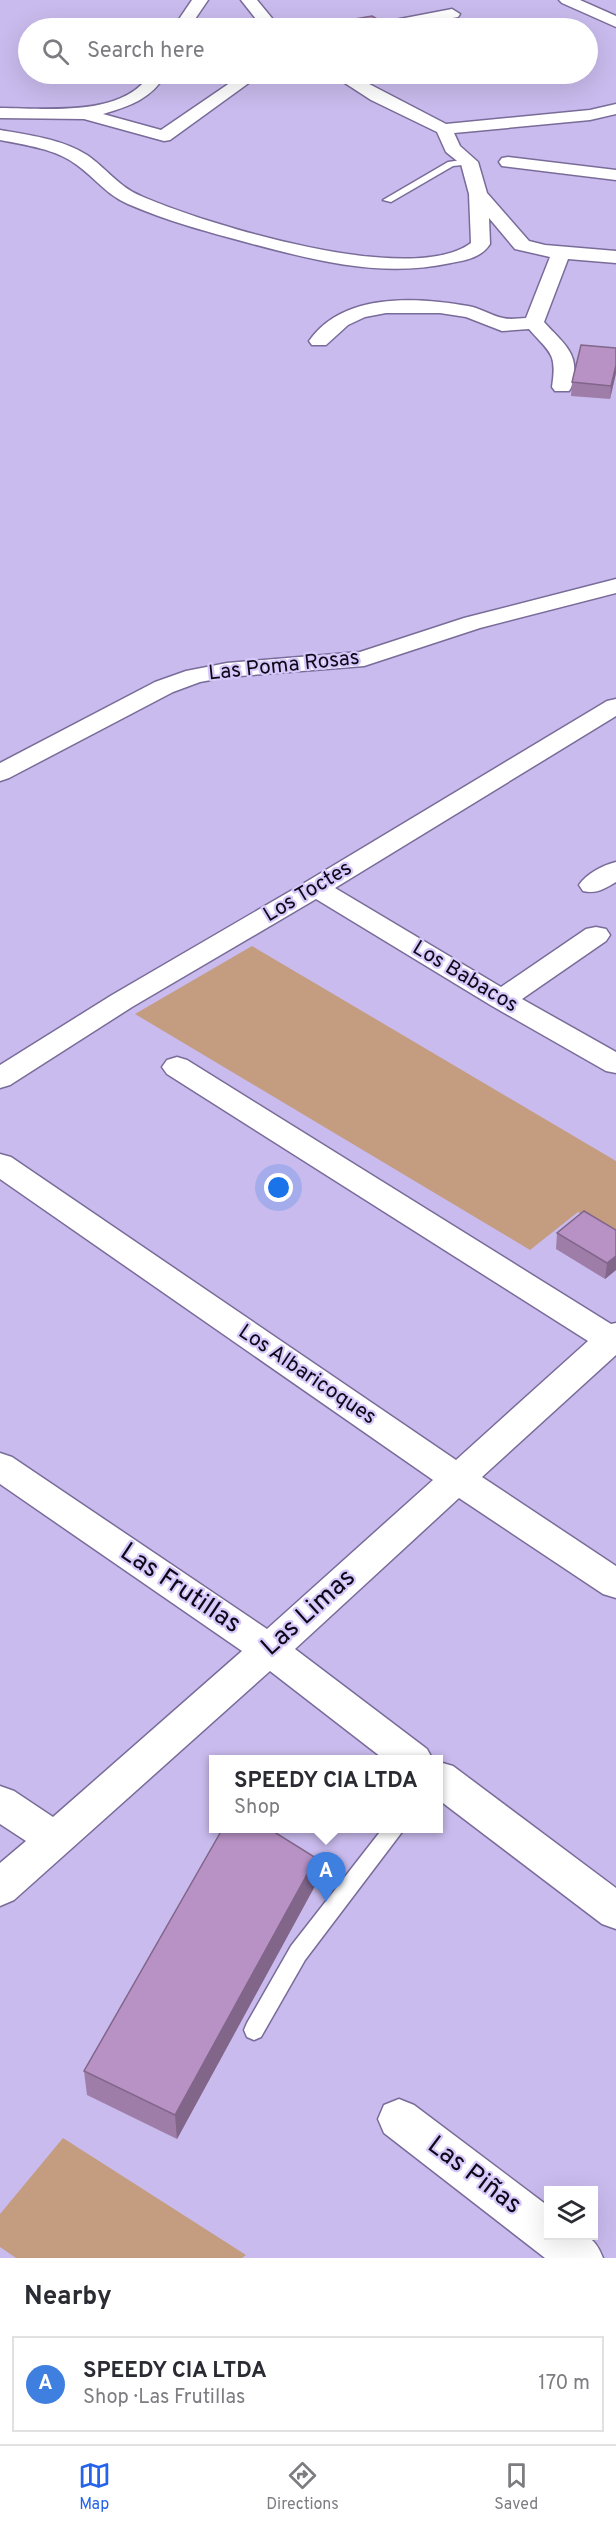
<!DOCTYPE html>
<meta charset="utf-8">
<style>
body{margin:0;font-family:Overpass,sans-serif;background:#f7f7f7;color:#2b2b33}
.controls{position:absolute;right:18px;bottom:18px;display:grid;overflow:hidden;border-radius:0px;box-shadow:0 6px 24px #0002}
.controls button{width:54px;height:54px;display:grid;place-items:center;padding:0;border:0;border-bottom:2px solid #e1e1e2;background:#fff;color:#2b2b33;font:30px sans-serif}
.you{position:absolute;left:279px;top:1188px;width:21px;height:21px;margin:-15px;border:4px solid #fff;border-radius:50%;background:#1a73e8;box-shadow:0 0 0 9px #1a73e833}
.badge{display:grid;place-items:center;width:39px;height:39px;border-radius:50%;background:#2563eb;color:#fff;font-size:20px;font-weight:700}
.pin{position:absolute;translate:-50% -50px;filter:drop-shadow(0 2px 3px #0008)}
.pin::after{content:'';position:absolute;top:32px;width:21px;height:18px;background:inherit;clip-path:polygon(0 0,100% 0,50% 100%)}
.popup{position:absolute;left:209px;top:1755px;width:234px;height:78px;box-sizing:border-box;display:grid;place-content:center;border-radius:0px;background:#fff;filter:drop-shadow(0 2px 4px #0005);font-size:20px;white-space:nowrap;color:#7c7c81}
.popup b{font-size:22px;color:#2b2b33}
.popup::after{content:'';position:absolute;left:50%;top:100%;margin-left:-12px;border:12px solid transparent;border-top-color:#fff}
.list{margin:0;padding:0;list-style:none}
h2{display:flex;justify-content:space-between;align-items:center;height:78px;margin:0;padding:0 24px;font-size:26px}
h2 small{font-size:20px;font-weight:400;color:#7c7c81}
.list li{display:grid;grid-template-columns:39px 1fr auto;gap:18px;align-items:center;box-sizing:border-box;height:96px;margin:0 12px 12px;padding:0 12px;border:2px solid #e1e1e2;border-radius:0px}
.list b{display:block;font-size:22px;white-space:nowrap}
.list p{margin:0;font-size:20px;white-space:nowrap;color:#7c7c81}
.list em{font-size:20px;font-style:normal;color:#7c7c81}
.icon{flex:none;width:33px;height:33px;fill:none;stroke:currentColor;stroke-width:2;stroke-linecap:round;stroke-linejoin:round}
.map{position:relative;flex:none;width:616px;height:2258px;overflow:hidden}
.search{position:absolute;background:#fff;box-shadow:0 6px 24px #0002;left:18px;right:18px;top:18px;height:66px;display:flex;align-items:center;gap:15px;box-sizing:border-box;padding:0 21px;border-radius:33px;color:#7c7c81;font-size:22px}
.sheet{height:186px;background:#fff}
nav{display:flex;justify-content:space-around;align-items:center;box-sizing:border-box;height:84px;border-top:2px solid #e1e1e2;background:#fff;font-size:16px;color:#7c7c81}
nav a{display:grid;justify-items:center;gap:3px}
nav .on{color:#2563eb}
.map>svg:first-child{display:block}
.green{fill:#c49d81}
.lines{fill:none;stroke-linecap:round;stroke-linejoin:round}
.service-casing{stroke:#796c99;stroke-width:3}
.minor-casing{stroke:#796c99;stroke-width:3}
.service{fill:#fff;fill-rule:evenodd}
.minor{fill:#fff;fill-rule:evenodd}
.wall{fill:#9e7ea9}
.shaded-wall{fill:#81668a}
.building{fill:#b892c5;stroke:#81668a;stroke-width:1.5}
.labels{text-anchor:middle;dominant-baseline:central;stroke-width:4.5;stroke-linejoin:round;paint-order:stroke}
.street-label{font-size:21px;fill:#0e0919;stroke:#d6c8fa}
.near-street-label{font-size:26px;fill:#0e0919;stroke:#d6c8fa}
</style>
<div class="map">
<svg width="616" height="2258" viewBox="0 0 616 2258">
<rect width="100%" height="100%" fill="#c9bbed"/>
<g class="green">
<path d="M252,946L616,1161V1235L578,1212L530,1250L135,1014Z"/>
<path d="M63,2138L246,2255L242,2258H16L0,2247V2214Z"/>
</g>
<g class="lines">
<defs>
<g id="service">
<path d="M469,159L473,162L472,164L453,166L391,202L383,200L448,162Z"/>
<path d="M383,1828H405L305,1960L261,2037L254,2040L247,2037L244,2030L247,2023L291,1946Z"/>
</g>
<g id="minor">
<path d="M192,0H208L189,28H173Z"/>
<path d="M241,0H257L280,28H263Z"/>
<path d="M559,0H580L616,16V27L562,3Z"/>
<path d="M452,9L460,14L458,17L401,28H371L379,23Z"/>
<path d="M150,74H166C151,99 130,106 103,114L161,130L243,74H261L170,140L164,141L84,119L0,118V108C44,108 123,118 150,74Z"/>
<path d="M331,74H350L446,124L590,110L616,104V114L590,120L454,133L460,146L478,162L487,193L529,241L545,245L616,251V263L568,259L544,322C558,338 577,351 574,373C573,380 573,386 569,391H555L552,387C557,353 551,354 529,329L502,331L466,317L440,313H386L365,317L348,325L326,345H312L309,341C343,292 417,297 468,306C481,308 491,316 503,318C510,320 519,318 526,318L550,257L515,249L489,218L490,244C481,258 466,260 451,263C382,278 316,261 249,243C208,232 167,221 128,204C107,195 95,178 77,165C56,149 26,145 0,140V130C29,135 62,139 87,155C106,168 119,187 141,196C205,224 411,288 471,243L469,194L461,164L446,152L437,132L371,100Z"/>
<path d="M508,157L616,170V180L502,166L499,162L502,158Z"/>
<path d="M616,579V593L480,628L364,666L227,677L200,682L173,692L9,778L0,781V763L155,682L186,671L227,663L360,652L464,618Z"/>
<path d="M616,699V716L335,888L501,987L586,929L596,927L606,929L610,935L606,941L522,999L616,1052V1073L606,1071L492,1006L316,899L132,1007L10,1085L0,1088V1065L112,995L306,882L607,701Z"/>
<path d="M616,862V882C604,889 597,894 583,891L579,885C586,874 603,865 616,862Z"/>
<path d="M177,1057L187,1060L611,1324L616,1323V1355L482,1477L616,1566V1598L603,1594L459,1498L295,1649L427,1749L433,1760H385L270,1671L14,1900L0,1906V1863L26,1841L0,1824V1786L14,1791L53,1817L242,1651L0,1484V1453L12,1457L267,1629L433,1480L0,1179V1154L11,1157L456,1460L588,1341L167,1074L162,1067L167,1060Z"/>
<path d="M439,1762L453,1766L616,1888V1929L602,1924L439,1800Z"/>
<path d="M399,2099L414,2105L548,2206V2236C578,2236 591,2227 603,2258H545L384,2133L378,2119L384,2105Z"/>
</g>
</defs>
<use href="#service" class="service-casing"/>
<use href="#minor" class="minor-casing"/>
<use href="#service" class="service"/>
<use href="#minor" class="minor"/>
</g>
<g class="wall">
<path d="M616,348V373L610,399L571,396L572,382Z"/>
<path d="M616,1230V1270L605,1279L556,1249L557,1233Z"/>
<path d="M316,1858V1884L177,2139L87,2095L84,2071Z"/>
</g>
<g class="shaded-wall">
<path d="M616,365V373L610,399L611,386Z"/>
<path d="M616,1256V1270L605,1279L607,1263Z"/>
<path d="M316,1858V1884L177,2139L175,2115Z"/>
</g>
<g class="building">
<path d="M372,16L392,28H309L307,27Z"/>
<path d="M581,345L616,348V365L611,386L572,382Z"/>
<path d="M584,1211L616,1230V1256L607,1263L557,1233Z"/>
<path d="M223,1828H268L316,1858L175,2115L84,2071Z"/>
</g>
<g class="labels">
<g class="street-label">
<text transform="translate(284 666) rotate(-6)">Las Poma Rosas</text>
<text transform="translate(308 892) rotate(-31)">Los Toctes</text>
<text transform="translate(465 977) rotate(31)">Los Babacos</text>
<text transform="translate(307 1375) rotate(34)">Los Albaricoques</text>
</g>
<g class="near-street-label">
<text transform="translate(180 1589) rotate(34)">Las Frutillas</text>
<text transform="translate(309 1613) rotate(-42)">Las Limas</text>
<text transform="translate(474 2176) rotate(37)">Las Piñas</text>
</g>
</g>
</svg>
<div class="controls">
<button><svg class="icon" aria-label="layers" viewBox="0 0 24 24"><path d="M12 4l9 5-9 5-9-5zM3 14l9 5 9-5"/></svg></button>
</div>
<div class="you"></div>
<div class="pin badge" style="left:326px;top:1902px;background:#3f7fe0">A</div>
<div class="popup"><b>SPEEDY CIA LTDA</b>Shop</div>
<div class="search"><svg class="icon" aria-label="search" viewBox="0 0 24 24"><circle cx="10" cy="10" r="6"/><path d="M15 15l6 6"/></svg>Search here</div>
</div>
<section class="sheet">
<h2>Nearby<small></small></h2>
<ul class="list">
<li><span class="badge" style="background:#3f7fe0">A</span><div><b>SPEEDY CIA LTDA</b><p>Shop · Las Frutillas</p></div><em>170 m</em></li>
</ul>
</section>
<nav>
<a class="on"><svg class="icon" aria-label="map" viewBox="0 0 24 24"><path d="M3 6l6-2 6 2 6-2v14l-6 2-6-2-6 2zM9 4v14M15 6v14"/></svg>Map</a>
<a><svg class="icon" aria-label="directions" viewBox="0 0 24 24"><path d="M12 3l9 9-9 9-9-9zM9 14v-3h6M13 9l2 2-2 2"/></svg>Directions</a>
<a><svg class="icon" aria-label="saved" viewBox="0 0 24 24"><path d="M7 4h10v16l-5-4-5 4z"/></svg>Saved</a>
</nav>
